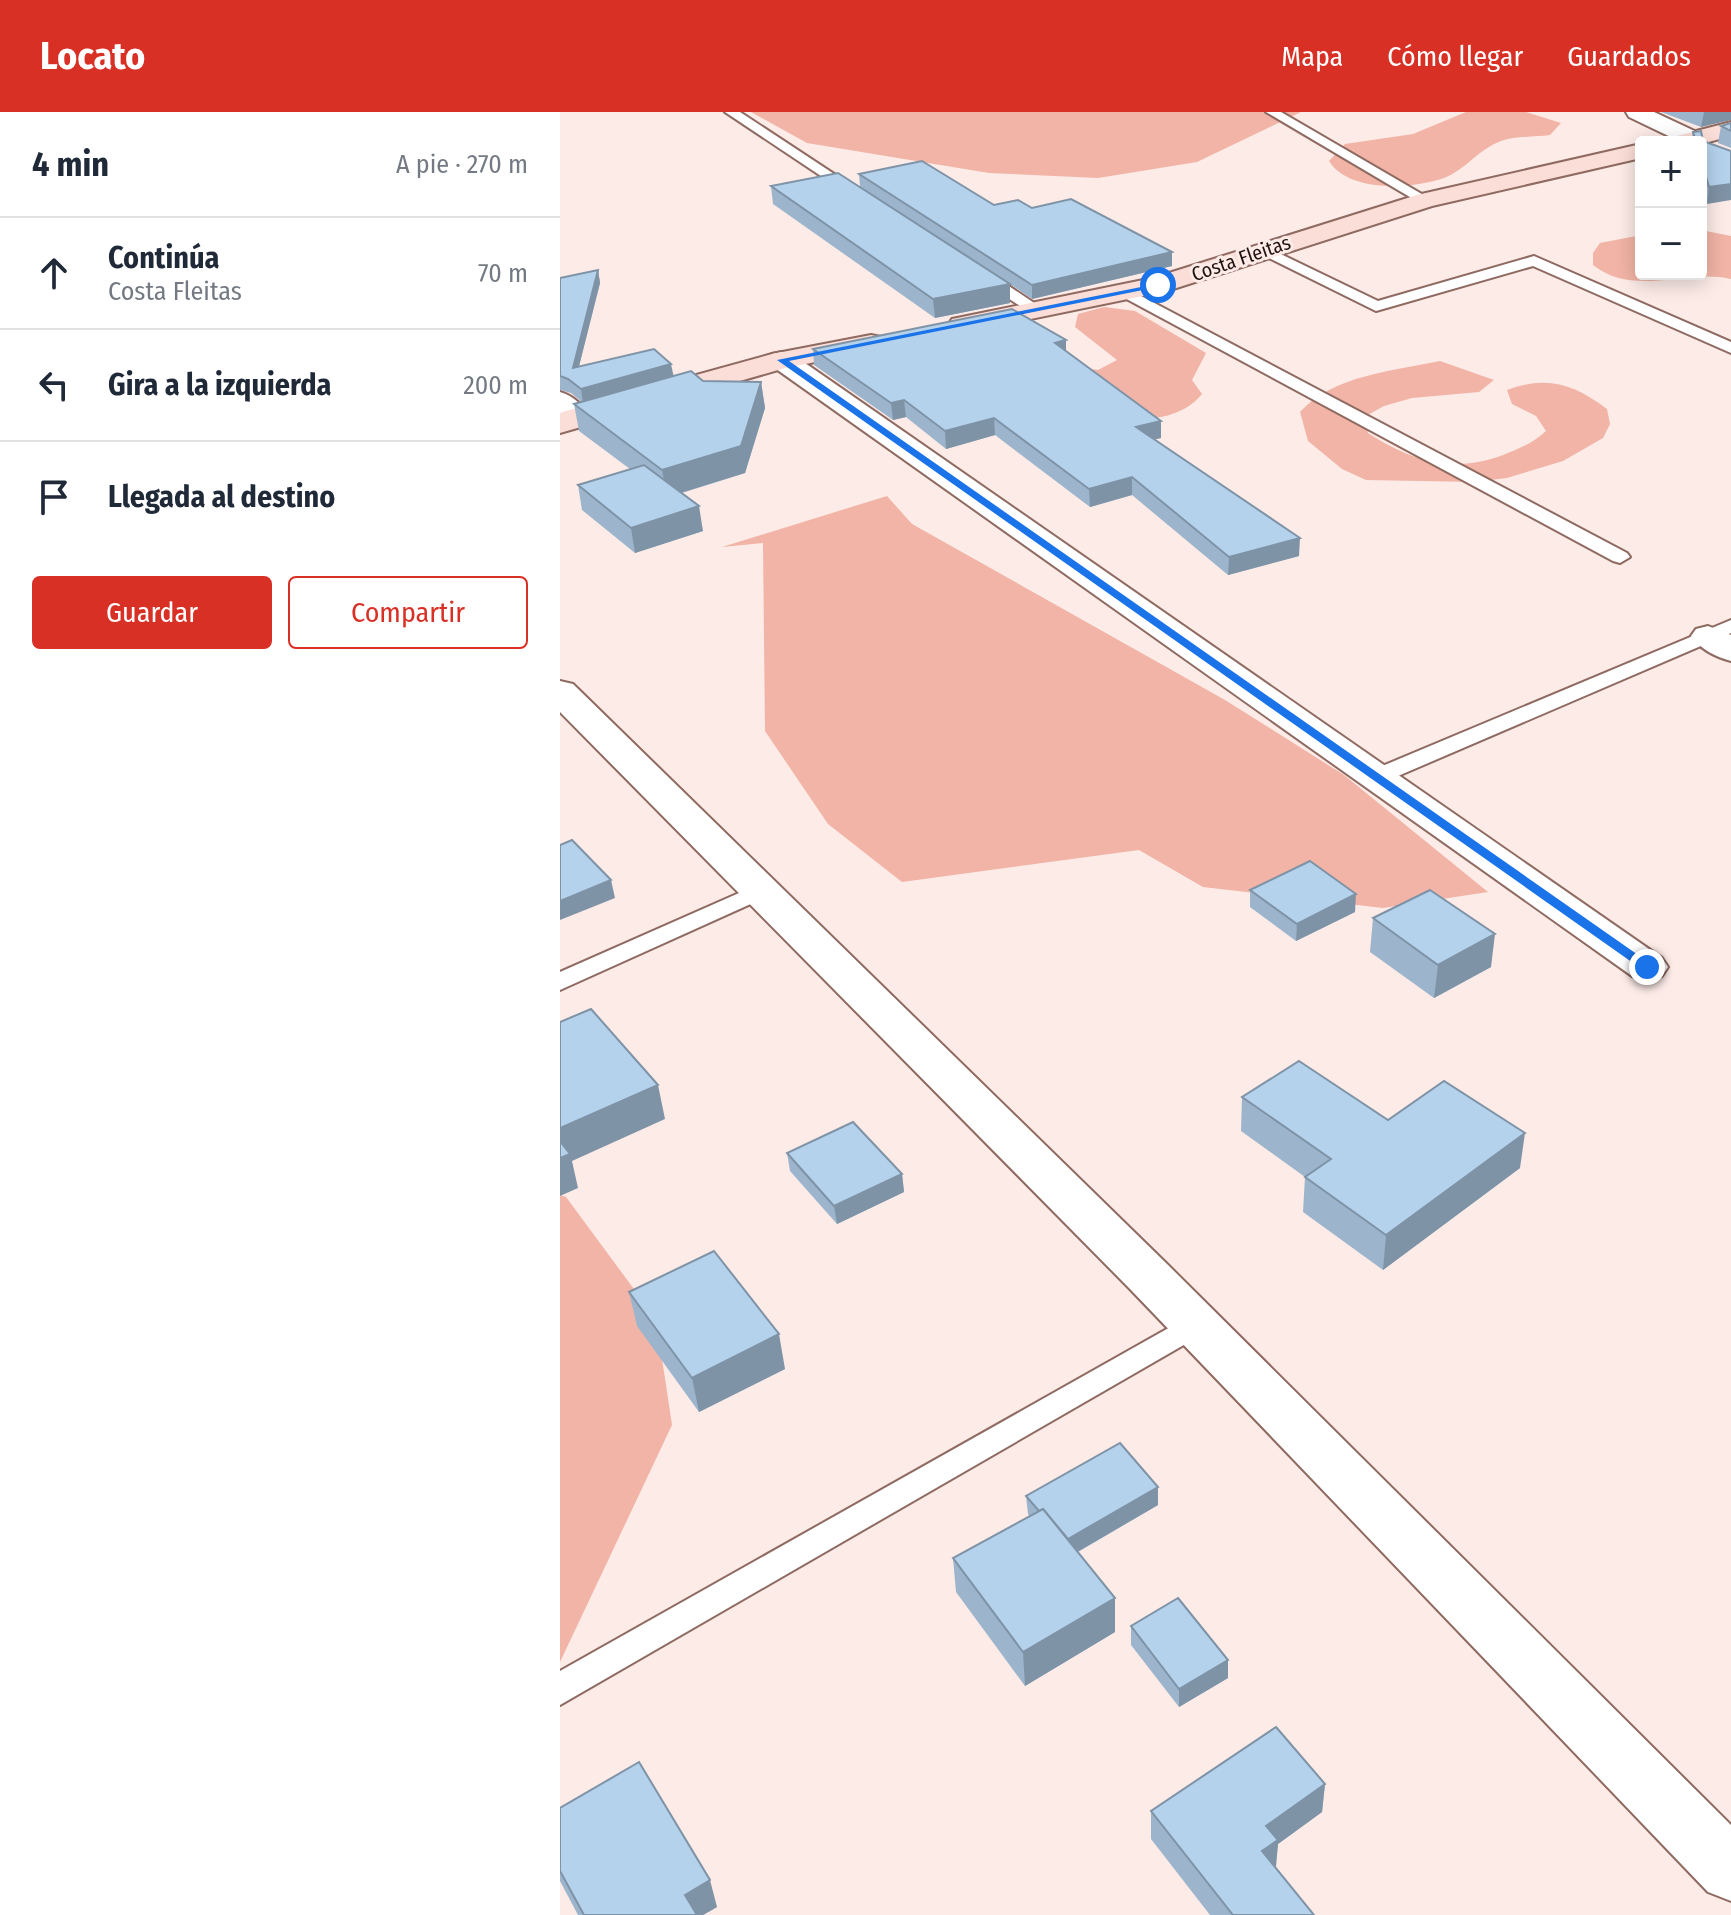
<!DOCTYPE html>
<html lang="es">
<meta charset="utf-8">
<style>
body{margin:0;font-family:"Fira Sans Condensed",sans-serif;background:#f2f2f3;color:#1f2937}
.controls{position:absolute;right:24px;top:24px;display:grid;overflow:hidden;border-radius:8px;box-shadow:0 4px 20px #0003}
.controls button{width:72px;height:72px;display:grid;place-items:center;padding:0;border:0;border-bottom:2px solid #e0e1e3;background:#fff;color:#1f2937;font:40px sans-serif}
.stop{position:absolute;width:24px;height:24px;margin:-18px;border:6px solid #1a73e8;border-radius:50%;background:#fff}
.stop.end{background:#1a73e8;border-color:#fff;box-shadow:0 2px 8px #0008}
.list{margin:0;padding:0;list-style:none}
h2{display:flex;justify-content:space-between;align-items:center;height:104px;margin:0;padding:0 32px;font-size:34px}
h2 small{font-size:26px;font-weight:400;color:#747a83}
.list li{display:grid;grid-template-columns:52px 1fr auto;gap:24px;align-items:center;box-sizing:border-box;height:112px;padding:0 32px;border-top:2px solid #e0e1e3}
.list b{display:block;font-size:30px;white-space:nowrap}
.list p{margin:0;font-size:26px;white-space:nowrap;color:#747a83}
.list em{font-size:26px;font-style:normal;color:#747a83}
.actions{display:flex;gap:16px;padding:24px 32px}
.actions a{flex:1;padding:18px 0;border:2px solid #d93025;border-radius:8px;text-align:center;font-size:28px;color:#d93025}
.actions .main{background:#d93025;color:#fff}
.icon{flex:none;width:44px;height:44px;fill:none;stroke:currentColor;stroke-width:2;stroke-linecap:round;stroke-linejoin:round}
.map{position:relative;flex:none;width:1171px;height:1803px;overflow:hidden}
header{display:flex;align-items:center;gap:48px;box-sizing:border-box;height:112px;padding:0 40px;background:#d93025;color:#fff}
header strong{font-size:38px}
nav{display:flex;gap:44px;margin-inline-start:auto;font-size:28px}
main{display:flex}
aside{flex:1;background:#fff}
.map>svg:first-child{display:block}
.green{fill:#f1b4a6}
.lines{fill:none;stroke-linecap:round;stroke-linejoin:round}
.lane-casing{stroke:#8e6a61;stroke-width:4}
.street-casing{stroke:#8e6a61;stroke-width:4}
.secondary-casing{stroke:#8e6a61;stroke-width:4}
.lane{fill:#fff;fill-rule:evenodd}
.street{fill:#fff;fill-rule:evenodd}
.secondary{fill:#fbded7;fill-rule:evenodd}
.wall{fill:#9cb5cc}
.shaded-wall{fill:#7f93a6}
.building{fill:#b5d2ed;stroke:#7f93a6;stroke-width:2}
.route{fill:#1a73e8}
.labels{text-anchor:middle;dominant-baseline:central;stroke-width:6;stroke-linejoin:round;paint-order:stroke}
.far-street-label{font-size:20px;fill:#211310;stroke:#fcebe7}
</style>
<header>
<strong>Locato</strong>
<nav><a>Mapa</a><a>Cómo llegar</a><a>Guardados</a></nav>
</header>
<main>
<aside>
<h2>4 min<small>A pie · 270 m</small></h2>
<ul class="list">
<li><svg class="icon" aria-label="ahead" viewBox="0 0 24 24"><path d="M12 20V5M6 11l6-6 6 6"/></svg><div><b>Continúa</b><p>Costa Fleitas</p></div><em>70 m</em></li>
<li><svg class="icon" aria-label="left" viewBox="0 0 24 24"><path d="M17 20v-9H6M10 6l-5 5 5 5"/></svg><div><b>Gira a la izquierda</b></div><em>200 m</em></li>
<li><svg class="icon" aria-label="arrive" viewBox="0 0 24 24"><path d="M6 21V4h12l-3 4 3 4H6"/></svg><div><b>Llegada al destino</b></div></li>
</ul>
<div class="actions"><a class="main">Guardar</a><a>Compartir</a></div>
</aside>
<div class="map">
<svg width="1171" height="1803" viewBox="0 0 1171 1803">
<rect width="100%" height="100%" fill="#fcebe7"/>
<g class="green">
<path d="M191,0H741L637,50L538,66L429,61L247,31Z"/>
<path d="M906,0H966L1001,11L990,23C975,25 955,24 941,29C919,37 905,58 884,66C852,77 789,81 769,49L785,32L853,22Z"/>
<path d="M1141,118L1171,124V167C1124,156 1075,186 1033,153V141L1040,131L1081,123V162H1141Z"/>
<path d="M544,195L575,199L646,241L632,268L642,282C626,302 592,313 567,300C545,288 525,268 505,253L538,258L557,248L515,215L518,202Z"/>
<path d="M880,249L934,268L919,280L852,286L824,294L804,305L808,321C851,349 893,362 943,343C960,336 972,332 986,319L976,304L952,292L947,278C987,263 1014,272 1047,297L1050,312L1043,326L1003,349L947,366L914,370L806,368L782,357L748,329L740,300C774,263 833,259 880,249Z"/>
<path d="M327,384L352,412L665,588L784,663L928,780L823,796L643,775L579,738L342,770L268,712L205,619L203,431L162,435Z"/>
<path d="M0,1083L6,1085L96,1207L112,1313L0,1550Z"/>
</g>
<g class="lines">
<defs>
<g id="lane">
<path d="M165,0H180L303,81L301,84H291Z"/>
<path d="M706,0H721L872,88L870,91H860Z"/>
<path d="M704,134L818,189L974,144L1171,230V241L973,154L816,199L699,141V135Z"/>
<path d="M423,158L428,160L486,199L484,202H472L418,166V160Z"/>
<path d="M566,176L1067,441L1070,445L1060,451L1053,449L561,184L558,181Z"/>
<path d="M1171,508V521L824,670H808L805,665L808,660Z"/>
<path d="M204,770L213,772L216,777L213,782L0,878V860Z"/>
<path d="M637,1200L648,1203L652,1211L648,1219L0,1593V1559Z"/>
</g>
<g id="street">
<path d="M1066,0H1094L1141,22L1144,27L1141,32L1121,30L1069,5Z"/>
<path d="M222,240L232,242L1102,846L1108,855L1102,864L1087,868L1072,864L212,254L208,248L212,242Z"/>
<path d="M0,280C14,284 23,294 31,305L26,311C15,314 8,314 0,306Z"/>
<path d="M1148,514L1171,523V549C1156,545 1140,537 1131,524L1136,517Z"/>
<path d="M0,569L13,572L607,1152L1171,1713V1789L1148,1780L571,1178L0,600Z"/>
</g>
<g id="secondary">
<path d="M1171,10V24L1141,32L1110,30L1113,25Z"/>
<path d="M1081,32V46L872,94L607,179L402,221L392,219L388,213L392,207L402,205L593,166L857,83Z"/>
<path d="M311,223L321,225L325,231L321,237L225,256L0,321V301L6,299L212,242Z"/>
</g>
</defs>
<use href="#lane" class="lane-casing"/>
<use href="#street" class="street-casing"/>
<use href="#secondary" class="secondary-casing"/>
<use href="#lane" class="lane"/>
<use href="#street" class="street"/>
<use href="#secondary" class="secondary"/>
</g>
<g class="wall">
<path d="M1101,0H1171L1141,15Z"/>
<path d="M1171,11V36L1158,31L1161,14Z"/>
<path d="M1133,20L1143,29L1171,39L1147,92L1141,73V30H1131Z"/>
<path d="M299,62L434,93L472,96L612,154L472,187L450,172V191L375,206L213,92L211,74L300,75Z"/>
<path d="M38,158L40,171L19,254L113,264L143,269L201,270L205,296L185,361L122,381L143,419L75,441L22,398L18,373L70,357L19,319L14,292L22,290L11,281L0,278V166Z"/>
<path d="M253,237L506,239L601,326L595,327L739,444L668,463L572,383L530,395L435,323L386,337L346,305L333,308L254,253Z"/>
<path d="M690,778L795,800L736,829L690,795Z"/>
<path d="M813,806L931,855L874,886L810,840Z"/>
<path d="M682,985L828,1008L960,1056L823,1158L743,1100L745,1065L681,1019Z"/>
<path d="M227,1041L342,1062L344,1080L277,1112L230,1059Z"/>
<path d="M69,1180L225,1257L139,1300L77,1214Z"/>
<path d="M598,1375V1393L518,1440L555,1486V1520L465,1574L396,1480L393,1446L469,1404L468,1402L466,1384Z"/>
<path d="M571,1514L668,1548V1566L619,1595L571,1533Z"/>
<path d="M765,1672L762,1700L718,1732L715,1755L754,1803H650L591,1727V1699Z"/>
<path d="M0,1696L157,1795L143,1803H18L0,1769Z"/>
</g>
<g class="shaded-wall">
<path d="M1144,0H1171V8L1141,15Z"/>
<path d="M1171,72V88L1147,92L1149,75Z"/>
<path d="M612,140V154L472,187V173Z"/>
<path d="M38,158L40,171L15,270L13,256Z"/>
<path d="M450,172V191L375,206L373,187Z"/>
<path d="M506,228V245L495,231Z"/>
<path d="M111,252L114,266L23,291L21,277Z"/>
<path d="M201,270L205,296L185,361L107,385L102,358Z"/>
<path d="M344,288L346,305L333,308L331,291Z"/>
<path d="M434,306L435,323L386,337L385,319Z"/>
<path d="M601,309V326L576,332V315Z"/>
<path d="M572,365V383L530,395L529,377Z"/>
<path d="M139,394L143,419L75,441L71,416Z"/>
<path d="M740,426L739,444L668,463L669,445Z"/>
<path d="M51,768L55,786L0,808V789Z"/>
<path d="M796,782L795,800L736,829L737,812Z"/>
<path d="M935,822L931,855L874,886L878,853Z"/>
<path d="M98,973L105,1007L12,1049L18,1076L0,1084V1016Z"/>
<path d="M965,1021L960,1056L823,1158L826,1123Z"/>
<path d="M342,1062L344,1080L277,1112L274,1094Z"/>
<path d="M219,1222L225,1257L139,1300L132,1266Z"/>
<path d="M598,1375V1393L505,1447L504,1429Z"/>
<path d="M555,1486V1520L465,1574L463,1540Z"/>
<path d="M668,1548V1566L619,1595V1577Z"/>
<path d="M765,1672L762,1700L718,1732L716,1755L702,1739L706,1714Z"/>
<path d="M150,1768L157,1795L143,1803H131L125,1783Z"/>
</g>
<g class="building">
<path d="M1171,11V19L1161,14Z"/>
<path d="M1141,19L1143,29L1171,39V72L1149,75L1141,47V30H1136L1133,20Z"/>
<path d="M362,49L434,93L458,88L472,96L511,87L612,140L472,173L299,62Z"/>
<path d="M278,61L450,172L373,187L211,74Z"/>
<path d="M38,158L13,256L94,237L111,252L21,277L8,267L0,264V166Z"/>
<path d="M452,197L506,228L495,231L601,309L576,315L740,426L669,445L572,365L529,377L434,306L385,319L344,288L331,291L253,237Z"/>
<path d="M131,259L143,269L201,270L181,334L102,358L14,292Z"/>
<path d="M84,353L139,394L71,416L18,373Z"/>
<path d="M12,728L51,768L0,789V733Z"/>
<path d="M750,749L796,782L737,812L690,778Z"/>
<path d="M870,778L935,822L878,853L813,806Z"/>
<path d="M31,897L98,973L0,1016V910Z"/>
<path d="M739,949L828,1008L884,969L965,1021L826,1123L745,1065L771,1047L682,985Z"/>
<path d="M293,1010L342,1062L274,1094L227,1041Z"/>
<path d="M0,1029L10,1042L0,1046Z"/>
<path d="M154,1139L219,1222L132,1266L69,1180Z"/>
<path d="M560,1331L598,1375L508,1427L483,1397L479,1399L466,1384Z"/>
<path d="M483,1397L555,1486L463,1540L393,1446Z"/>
<path d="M618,1486L668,1548L619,1577L571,1514Z"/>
<path d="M716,1615L765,1672L706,1714L718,1728L702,1739L754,1803H673L591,1699Z"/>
<path d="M79,1650L150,1768L125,1783L137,1803H24L0,1759V1696Z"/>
</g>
<path class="route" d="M601,171L598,175L229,249L1091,852V858H1083L217,248Z"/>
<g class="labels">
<g class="far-street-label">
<text transform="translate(681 146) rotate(-19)">Costa Fleitas</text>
</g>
</g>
</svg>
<div class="controls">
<button>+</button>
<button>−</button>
</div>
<div class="stop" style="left:598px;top:173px"></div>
<div class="stop end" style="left:1087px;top:855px"></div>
</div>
</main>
